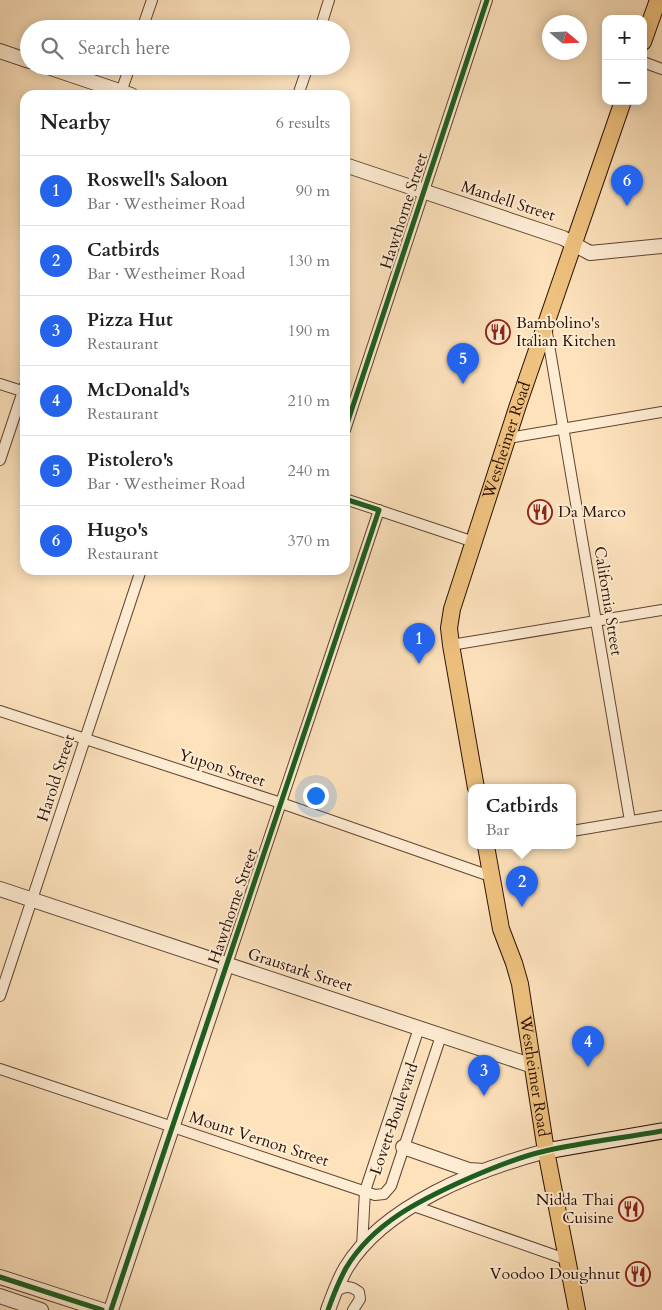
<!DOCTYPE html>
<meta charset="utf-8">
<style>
body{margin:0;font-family:Cardo,serif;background:#f6f6f6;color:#202124}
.controls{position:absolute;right:15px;top:15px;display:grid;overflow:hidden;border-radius:10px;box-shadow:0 2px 12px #0003}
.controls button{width:45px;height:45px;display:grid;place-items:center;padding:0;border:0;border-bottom:1px solid #e0e0e0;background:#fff;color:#202124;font:25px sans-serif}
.compass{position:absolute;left:542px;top:15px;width:45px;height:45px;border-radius:50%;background:#fff;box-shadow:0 2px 12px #0003;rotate:109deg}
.you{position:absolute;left:315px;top:795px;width:18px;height:18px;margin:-12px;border:4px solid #fff;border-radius:50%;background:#1a73e8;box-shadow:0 0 0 8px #1a73e833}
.badge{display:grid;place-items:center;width:32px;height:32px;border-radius:50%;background:#2563eb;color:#fff;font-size:16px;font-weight:700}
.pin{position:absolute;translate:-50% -41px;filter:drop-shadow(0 1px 2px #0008)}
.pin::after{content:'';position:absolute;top:26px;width:18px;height:15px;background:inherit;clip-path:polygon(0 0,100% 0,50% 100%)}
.popup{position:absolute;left:468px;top:784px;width:108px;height:65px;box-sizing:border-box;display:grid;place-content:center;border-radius:10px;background:#fff;filter:drop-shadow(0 1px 4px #0005);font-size:16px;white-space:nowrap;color:#757577}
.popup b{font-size:19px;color:#202124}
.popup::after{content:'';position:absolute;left:50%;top:100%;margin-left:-10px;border:10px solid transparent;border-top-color:#fff}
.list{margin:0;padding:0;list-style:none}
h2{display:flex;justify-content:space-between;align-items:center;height:65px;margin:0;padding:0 20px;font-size:21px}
h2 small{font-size:16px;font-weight:400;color:#757577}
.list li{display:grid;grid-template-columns:32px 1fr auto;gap:15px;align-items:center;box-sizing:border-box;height:70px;padding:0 20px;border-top:1px solid #e0e0e0}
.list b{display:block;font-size:19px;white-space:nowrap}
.list p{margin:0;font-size:16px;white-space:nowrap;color:#757577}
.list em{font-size:16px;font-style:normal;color:#757577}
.icon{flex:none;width:28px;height:28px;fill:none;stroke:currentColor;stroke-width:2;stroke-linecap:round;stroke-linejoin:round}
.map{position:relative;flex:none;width:662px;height:1310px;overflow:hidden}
.search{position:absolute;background:#fff;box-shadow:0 2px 12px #0003;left:20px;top:20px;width:330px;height:55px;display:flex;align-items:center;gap:12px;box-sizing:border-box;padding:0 18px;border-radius:28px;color:#757577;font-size:19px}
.panel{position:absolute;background:#fff;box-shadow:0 2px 12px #0003;left:20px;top:90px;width:330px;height:485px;border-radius:15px}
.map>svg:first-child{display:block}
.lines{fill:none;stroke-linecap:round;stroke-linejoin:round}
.minor-casing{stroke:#5f4533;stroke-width:12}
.tertiary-casing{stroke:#5f4533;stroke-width:16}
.secondary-casing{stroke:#2a1105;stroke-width:17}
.primary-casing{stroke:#2a1105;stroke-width:18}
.minor{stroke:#feecd3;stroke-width:10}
.tertiary{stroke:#feecd3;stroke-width:14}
.secondary{stroke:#feecd3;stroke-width:15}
.primary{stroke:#eec17e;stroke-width:16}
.cycleway-casing{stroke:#feecd3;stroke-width:8}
.cycleway{stroke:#1b5e20;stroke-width:5}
.labels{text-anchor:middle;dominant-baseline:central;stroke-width:4;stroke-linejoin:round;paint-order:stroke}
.street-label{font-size:16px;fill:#2a1105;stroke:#feecd3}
.poi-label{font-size:16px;fill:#2a1105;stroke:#feecd3;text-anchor:start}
</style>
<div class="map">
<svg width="662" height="1310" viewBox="0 0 662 1310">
<rect width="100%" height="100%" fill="#fde2bc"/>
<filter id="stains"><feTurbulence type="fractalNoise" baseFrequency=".004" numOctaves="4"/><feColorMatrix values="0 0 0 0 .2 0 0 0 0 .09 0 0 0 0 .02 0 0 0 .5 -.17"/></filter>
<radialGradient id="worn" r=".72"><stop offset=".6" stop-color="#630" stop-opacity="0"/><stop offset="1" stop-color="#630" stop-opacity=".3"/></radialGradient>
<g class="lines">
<defs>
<g id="minor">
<path d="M142,29L152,0"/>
<path d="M320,29L329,0"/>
<path d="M643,62L662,69"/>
<path d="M120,95L130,66"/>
<path d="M298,95L308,66"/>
<path d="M546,327L630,821"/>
<path d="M0,384L25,392"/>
<path d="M345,430L487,0"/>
<path d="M508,438L662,412"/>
<path d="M0,460L25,385"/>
<path d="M345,499L474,542"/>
<path d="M451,645L662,610"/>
<path d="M0,711L281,803L490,876"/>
<path d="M572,831L662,816"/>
<path d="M227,964L379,510"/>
<path d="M0,996L141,570"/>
<path d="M0,1069L375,1195L384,1194L391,1186L441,1036"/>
<path d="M411,1205L568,1260"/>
<path d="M362,1247L365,1191L419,1028"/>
<path d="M336,1291C346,1286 350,1285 359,1292L360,1299L353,1310"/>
</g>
<g id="tertiary">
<path d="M0,51L29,61"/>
<path d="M45,66L131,95"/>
<path d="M345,165L563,238L590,253L662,246"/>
<path d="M0,889L533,1066"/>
<path d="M403,1147L469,1170L484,1171"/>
<path d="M0,1277L102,1310"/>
<path d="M0,1296L41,1310"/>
<path d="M111,1310L227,964"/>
<path d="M328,1310C333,1296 339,1280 346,1268C384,1205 479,1169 546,1151"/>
</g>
<path id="secondary" d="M546,1151L662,1131"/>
<g id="primary">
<path d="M643,42L658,0"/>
<path id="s1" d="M476,788L451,645L449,628L452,609L518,405L623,101"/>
<path id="s2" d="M486,846L501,929L514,963L520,984L546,1151L577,1310"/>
</g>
</defs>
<use href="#minor" class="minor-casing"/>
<use href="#tertiary" class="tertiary-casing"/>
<use href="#secondary" class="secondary-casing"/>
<use href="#primary" class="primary-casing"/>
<use href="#minor" class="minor"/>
<use href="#tertiary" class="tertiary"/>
<use href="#secondary" class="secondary"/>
<use href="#primary" class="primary"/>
<defs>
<g id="cycleway">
<path d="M345,430L487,0"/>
<path d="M0,1277L102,1310"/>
<path d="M111,1310L379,510L345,499"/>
<path d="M328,1310C333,1296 339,1281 346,1268C373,1223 420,1200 467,1179C492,1168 518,1157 545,1151C584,1142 623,1138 662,1131"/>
</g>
</defs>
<use href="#cycleway" class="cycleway-casing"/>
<use href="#cycleway" class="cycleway"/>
</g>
<defs>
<symbol id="restaurant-ring" viewBox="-11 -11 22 22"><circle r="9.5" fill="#feecd3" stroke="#8f2418" stroke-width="1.5"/><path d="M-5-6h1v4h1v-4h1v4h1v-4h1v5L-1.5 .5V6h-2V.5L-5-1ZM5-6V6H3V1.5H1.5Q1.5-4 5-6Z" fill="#8f2418"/></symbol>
</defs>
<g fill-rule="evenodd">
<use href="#restaurant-ring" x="484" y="318" width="28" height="28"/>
<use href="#restaurant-ring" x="526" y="498" width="28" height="28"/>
<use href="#restaurant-ring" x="617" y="1195" width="28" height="28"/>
<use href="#restaurant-ring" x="624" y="1260" width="28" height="28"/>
</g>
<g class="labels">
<g class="street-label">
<text transform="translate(508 201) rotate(18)">Mandell Street</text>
<text transform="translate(404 211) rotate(-72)">Hawthorne Street</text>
<text stroke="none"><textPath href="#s1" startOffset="359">Westheimer Road</textPath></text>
<text transform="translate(608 601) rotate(81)">California Street</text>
<text transform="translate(222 768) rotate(18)">Yupon Street</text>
<text transform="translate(56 778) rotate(-72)">Harold Street</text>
<text transform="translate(233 906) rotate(-71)">Hawthorne Street</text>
<text transform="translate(300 970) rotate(18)">Graustark Street</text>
<text stroke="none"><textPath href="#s2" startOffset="236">Westheimer Road</textPath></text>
<text transform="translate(394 1119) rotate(-71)">Lovett Boulevard</text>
<text transform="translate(259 1139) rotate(18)">Mount Vernon Street</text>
</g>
<g class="poi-label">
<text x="516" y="323">Bambolino's<tspan x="516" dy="18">Italian Kitchen</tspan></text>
<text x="558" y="512">Da Marco</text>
<text x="614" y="1200" text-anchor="end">Nidda Thai<tspan x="614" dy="18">Cuisine</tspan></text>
<text x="620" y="1274" text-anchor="end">Voodoo Doughnut</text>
</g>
</g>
<rect width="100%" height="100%" filter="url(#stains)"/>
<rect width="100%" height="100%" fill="url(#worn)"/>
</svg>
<div class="controls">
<button>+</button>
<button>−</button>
</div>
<svg class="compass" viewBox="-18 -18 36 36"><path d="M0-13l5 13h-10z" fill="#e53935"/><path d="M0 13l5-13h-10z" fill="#757577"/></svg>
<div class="you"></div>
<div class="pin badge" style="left:419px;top:664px">1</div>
<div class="pin badge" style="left:522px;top:907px">2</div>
<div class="popup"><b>Catbirds</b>Bar</div>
<div class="pin badge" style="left:484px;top:1096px">3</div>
<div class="pin badge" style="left:588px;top:1067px">4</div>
<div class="pin badge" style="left:463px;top:384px">5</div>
<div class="pin badge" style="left:627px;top:206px">6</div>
<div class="search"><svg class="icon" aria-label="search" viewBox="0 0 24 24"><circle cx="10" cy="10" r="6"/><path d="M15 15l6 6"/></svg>Search here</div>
<section class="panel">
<h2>Nearby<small>6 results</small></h2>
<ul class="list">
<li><span class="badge">1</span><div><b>Roswell's Saloon</b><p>Bar · Westheimer Road</p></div><em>90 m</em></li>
<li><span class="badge">2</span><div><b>Catbirds</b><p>Bar · Westheimer Road</p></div><em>130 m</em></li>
<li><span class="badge">3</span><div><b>Pizza Hut</b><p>Restaurant</p></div><em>190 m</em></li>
<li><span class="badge">4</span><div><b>McDonald's</b><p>Restaurant</p></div><em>210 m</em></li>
<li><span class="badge">5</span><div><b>Pistolero's</b><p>Bar · Westheimer Road</p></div><em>240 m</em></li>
<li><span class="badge">6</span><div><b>Hugo's</b><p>Restaurant</p></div><em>370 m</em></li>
</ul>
</section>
</div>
